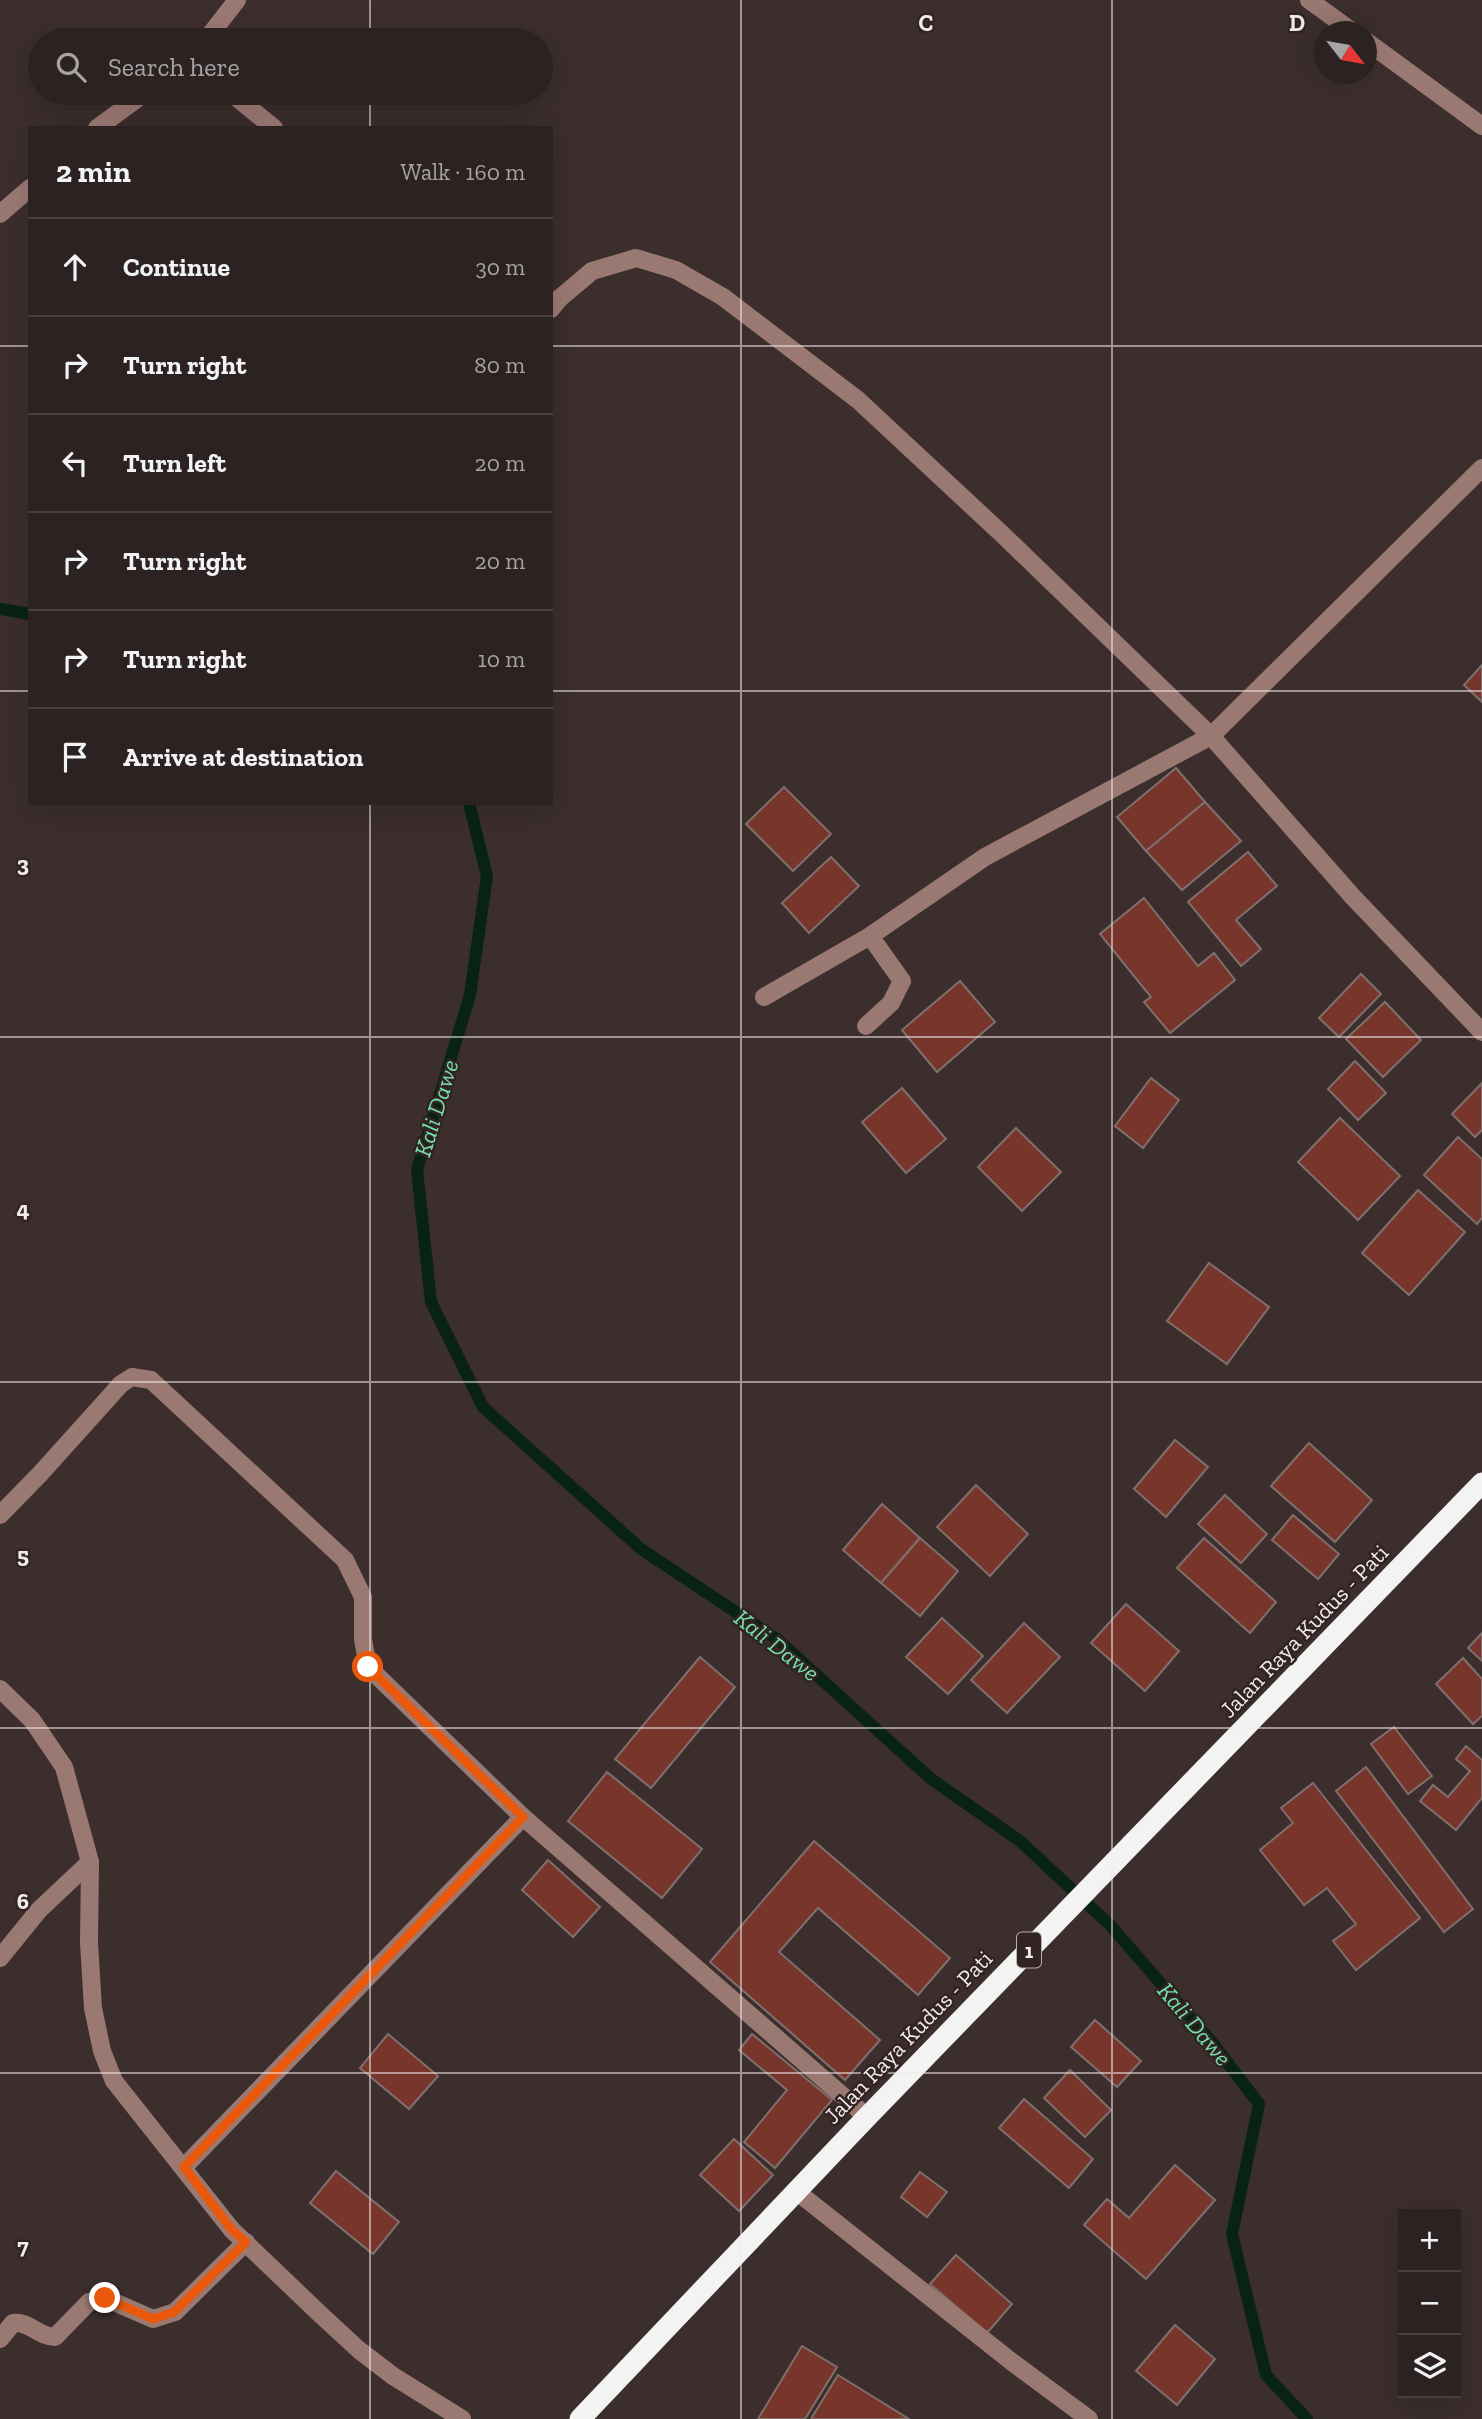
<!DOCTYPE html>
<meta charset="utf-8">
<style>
body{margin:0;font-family:"Zilla Slab",serif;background:#342a2a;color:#f1f3f6}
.controls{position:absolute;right:21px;bottom:21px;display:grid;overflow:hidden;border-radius:0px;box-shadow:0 7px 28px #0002}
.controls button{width:63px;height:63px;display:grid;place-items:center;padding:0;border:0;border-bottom:2px solid #483f3f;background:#2c2221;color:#f1f3f6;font:35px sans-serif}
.compass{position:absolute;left:1314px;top:21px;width:63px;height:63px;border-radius:50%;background:#2c2221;box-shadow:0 7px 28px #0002;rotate:121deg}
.stop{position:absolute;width:21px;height:21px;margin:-16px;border:5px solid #ea580c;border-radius:50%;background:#fff}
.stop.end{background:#ea580c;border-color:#fff;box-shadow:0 2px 7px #0008}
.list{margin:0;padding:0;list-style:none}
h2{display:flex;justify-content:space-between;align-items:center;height:91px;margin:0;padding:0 28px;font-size:30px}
h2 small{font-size:23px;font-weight:400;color:#a6a4a5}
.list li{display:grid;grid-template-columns:46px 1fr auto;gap:21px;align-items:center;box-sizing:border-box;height:98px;padding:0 28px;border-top:2px solid #483f3f}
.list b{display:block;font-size:26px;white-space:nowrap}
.list em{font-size:23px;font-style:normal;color:#a6a4a5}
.icon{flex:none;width:38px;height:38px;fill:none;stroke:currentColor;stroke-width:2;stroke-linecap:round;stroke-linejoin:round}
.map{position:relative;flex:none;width:1482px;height:2419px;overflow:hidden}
.search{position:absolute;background:#2c2221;box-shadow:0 7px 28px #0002;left:28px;top:28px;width:525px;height:77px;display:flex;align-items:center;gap:18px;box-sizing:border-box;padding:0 24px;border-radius:38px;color:#a6a4a5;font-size:26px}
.panel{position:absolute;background:#2c2221;box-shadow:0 7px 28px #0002;left:28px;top:126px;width:525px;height:679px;border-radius:0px}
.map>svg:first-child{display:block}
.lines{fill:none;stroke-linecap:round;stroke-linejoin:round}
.stream{stroke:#092216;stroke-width:12}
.building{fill:#78352b;stroke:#7f6f6d;stroke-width:2}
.minor{stroke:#9b7973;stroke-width:18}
.highway{stroke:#f3f3f3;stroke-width:21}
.route{stroke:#ea580c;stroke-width:9}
.grid{fill:none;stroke:#f3eae9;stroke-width:2;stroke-opacity:0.55}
.labels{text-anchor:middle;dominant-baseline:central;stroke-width:5;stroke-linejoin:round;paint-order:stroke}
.shield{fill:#312422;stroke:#b9afad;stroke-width:2}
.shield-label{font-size:21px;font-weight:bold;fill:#f3eae9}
.street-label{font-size:23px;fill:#f3eae9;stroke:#312422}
.water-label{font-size:24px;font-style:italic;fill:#73dfa9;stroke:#312422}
.grid-label{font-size:23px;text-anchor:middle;font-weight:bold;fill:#f3eae9;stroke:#312422;stroke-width:5;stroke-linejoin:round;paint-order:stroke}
</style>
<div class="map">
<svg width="1482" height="2419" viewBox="0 0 1482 2419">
<rect width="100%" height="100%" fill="#3b2e2c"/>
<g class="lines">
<g class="stream">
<path d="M0,609L30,614"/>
<path d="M469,803L487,876L470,995L417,1170L431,1302L483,1407L641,1549L778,1640L930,1778L1020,1841L1110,1925L1211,2041L1259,2104L1232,2234L1266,2375L1307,2419"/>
</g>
</g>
<g class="building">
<path d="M1482,665V702L1464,685Z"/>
<path d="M1176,768L1205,802L1146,851L1117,817Z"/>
<path d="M784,787L831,834L793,871L746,824Z"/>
<path d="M1205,802L1241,841L1182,890L1146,851Z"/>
<path d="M1248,852L1277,886L1236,920L1261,949L1241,966L1188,902Z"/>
<path d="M831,857L859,886L809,933L782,903Z"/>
<path d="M1144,898L1198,966L1214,953L1235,980L1170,1033L1144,1002L1151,997L1100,934Z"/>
<path d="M1361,974L1381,994L1339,1037L1319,1018Z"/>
<path d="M960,981L995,1022L937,1072L902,1030Z"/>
<path d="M1385,1002L1421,1040L1383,1077L1346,1039Z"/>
<path d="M1355,1061L1386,1093L1358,1120L1328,1089Z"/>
<path d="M1151,1078L1179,1100L1143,1148L1115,1126Z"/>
<path d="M1482,1083V1130L1475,1137L1452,1114Z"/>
<path d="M902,1088L946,1139L906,1173L862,1122Z"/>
<path d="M1340,1118L1400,1176L1358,1220L1298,1162Z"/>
<path d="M1016,1128L1061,1172L1022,1211L978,1167Z"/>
<path d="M1458,1137L1482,1159V1218L1477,1224L1424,1175Z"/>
<path d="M1418,1190L1465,1232L1409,1295L1362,1253Z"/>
<path d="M1209,1263L1269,1307L1227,1364L1167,1321Z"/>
<path d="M1175,1440L1208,1467L1166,1517L1134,1489Z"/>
<path d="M1309,1443L1372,1500L1335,1542L1271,1486Z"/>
<path d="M976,1485L1028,1534L990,1576L937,1527Z"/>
<path d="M1225,1495L1267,1534L1241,1563L1198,1524Z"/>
<path d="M882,1504L920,1538L881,1583L843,1550Z"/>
<path d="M1293,1515L1339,1554L1318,1579L1272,1540Z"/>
<path d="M920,1538L958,1571L920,1616L881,1583Z"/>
<path d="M1204,1538L1276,1602L1250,1633L1177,1568Z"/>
<path d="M1126,1604L1179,1651L1145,1691L1091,1643Z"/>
<path d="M942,1618L983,1656L948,1694L906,1657Z"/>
<path d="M1024,1623L1060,1657L1007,1713L971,1680Z"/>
<path d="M1482,1633V1661L1468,1648Z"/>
<path d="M700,1657L735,1687L651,1788L615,1759Z"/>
<path d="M1463,1658L1482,1679V1716L1473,1724L1436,1684Z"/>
<path d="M1394,1727L1432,1776L1408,1794L1371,1744Z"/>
<path d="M1466,1746L1482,1760V1798L1456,1830L1420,1801L1433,1785L1448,1797L1470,1771L1456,1759Z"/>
<path d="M1366,1767L1473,1909L1444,1932L1336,1791Z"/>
<path d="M607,1772L702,1849L662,1898L568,1821Z"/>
<path d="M1313,1783L1420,1918L1356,1970L1333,1941L1356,1924L1327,1888L1304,1905L1260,1850L1293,1823L1281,1808Z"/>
<path d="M814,1841L950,1958L918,1995L818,1908L779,1952L880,2040L845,2080L710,1962Z"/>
<path d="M548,1860L600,1907L573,1937L522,1890Z"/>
<path d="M1095,2020L1141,2061L1117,2087L1071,2047Z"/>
<path d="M388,2034L438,2076L409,2109L360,2068Z"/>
<path d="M752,2034L832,2100L775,2168L744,2142L787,2090L739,2050Z"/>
<path d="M1070,2070L1111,2110L1085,2137L1044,2098Z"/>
<path d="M1024,2099L1093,2159L1069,2188L999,2128Z"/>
<path d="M734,2139L773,2175L739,2211L700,2175Z"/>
<path d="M1175,2165L1215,2200L1146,2279L1084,2225L1107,2199L1129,2218Z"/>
<path d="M336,2171L399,2222L373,2254L310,2203Z"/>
<path d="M920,2172L947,2192L927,2217L901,2197Z"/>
<path d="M956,2255L1012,2304L987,2333L930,2284Z"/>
<path d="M1175,2325L1215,2359L1177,2405L1136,2371Z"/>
<path d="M802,2346L837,2367L805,2419H758Z"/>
<path d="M838,2375L909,2419H811Z"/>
</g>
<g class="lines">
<g class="minor">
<path d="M1309,0L1353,32"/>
<path d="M206,40L237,0"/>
<path d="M1366,41L1482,126"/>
<path d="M231,93L274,128"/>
<path d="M97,128L145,93"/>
<path d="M0,214L30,188"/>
<path d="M551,309L560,298L592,271L636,258L676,270L723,297L858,400L1003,535L1211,736L1353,897L1482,1032"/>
<path d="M764,997L870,936L985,857L1211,736L1482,468"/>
<path d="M866,1026L891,1003L902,981L870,936"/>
<path d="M0,1515L40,1474L121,1384L132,1377L151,1380L345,1560L363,1597V1639L368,1667L523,1817L867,2117"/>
<path d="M0,1689L32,1720L64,1767L90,1862L89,1943L93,2008L102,2051L114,2081L232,2230L321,2315L359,2350L393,2376L462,2419"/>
<path d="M0,1958L39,1910L90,1862"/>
<path d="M184,2167L523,1817"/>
<path d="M796,2191L1012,2362L1089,2419"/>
<path d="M0,2339L13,2323C29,2321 39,2337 55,2337L89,2302L105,2298L153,2319L175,2312L246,2242"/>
</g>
<path class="highway" d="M580,2419L867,2117L1482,1483"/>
</g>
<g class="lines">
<path class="route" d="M105,2298L153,2319L174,2312L246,2242L232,2230L184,2167L523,1817L368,1667"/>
</g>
<path class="grid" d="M370,0V40M741,0V2419M1112,0V2419M370,93V128M0,346H30M551,346H1482M0,691H30M551,691H1482M370,803V2419M0,1037H1482M0,1382H1482M0,1728H1482M0,2073H1482"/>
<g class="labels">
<rect class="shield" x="1017" y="1932.5" width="24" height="35" rx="5"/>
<g class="shield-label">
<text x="1029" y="1950">1</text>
</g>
<g class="street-label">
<text transform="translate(1304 1631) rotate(-46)">Jalan Raya Kudus - Pati</text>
<text transform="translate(908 2037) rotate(-46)">Jalan Raya Kudus - Pati</text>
</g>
<g class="water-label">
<text transform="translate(436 1108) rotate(-73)">Kali Dawe</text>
<text transform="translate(777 1645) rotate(38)">Kali Dawe</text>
<text transform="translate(1195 2024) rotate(50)">Kali Dawe</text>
</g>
</g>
<g class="grid-label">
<text x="926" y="31">C</text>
<text x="1297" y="31">D</text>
<text x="23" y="872">3</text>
<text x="23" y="1217">4</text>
<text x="23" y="1563">5</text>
<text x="23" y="1909">6</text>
<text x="23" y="2254">7</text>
</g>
</svg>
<div class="controls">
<button>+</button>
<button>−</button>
<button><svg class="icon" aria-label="layers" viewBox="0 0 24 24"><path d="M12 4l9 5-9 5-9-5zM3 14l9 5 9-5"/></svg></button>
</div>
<svg class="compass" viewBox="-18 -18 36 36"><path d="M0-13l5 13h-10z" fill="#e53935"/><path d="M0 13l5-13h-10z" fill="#a6a4a5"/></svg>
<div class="stop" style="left:368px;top:1667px"></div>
<div class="stop end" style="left:105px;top:2298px"></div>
<div class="search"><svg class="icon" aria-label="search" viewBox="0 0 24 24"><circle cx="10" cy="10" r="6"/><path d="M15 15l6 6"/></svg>Search here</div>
<section class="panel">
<h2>2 min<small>Walk · 160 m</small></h2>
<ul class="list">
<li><svg class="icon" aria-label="ahead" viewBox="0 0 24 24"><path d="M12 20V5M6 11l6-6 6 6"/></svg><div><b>Continue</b></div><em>30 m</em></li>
<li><svg class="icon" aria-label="right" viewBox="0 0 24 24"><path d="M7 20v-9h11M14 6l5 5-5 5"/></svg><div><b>Turn right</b></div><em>80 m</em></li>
<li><svg class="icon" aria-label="left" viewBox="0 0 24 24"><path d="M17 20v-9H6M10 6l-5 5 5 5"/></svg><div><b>Turn left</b></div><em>20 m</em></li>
<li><svg class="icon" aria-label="right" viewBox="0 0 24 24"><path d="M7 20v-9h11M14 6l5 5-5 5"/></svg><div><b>Turn right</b></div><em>20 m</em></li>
<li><svg class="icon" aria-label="right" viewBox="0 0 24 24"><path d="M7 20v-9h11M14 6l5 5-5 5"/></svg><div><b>Turn right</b></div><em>10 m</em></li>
<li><svg class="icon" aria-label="arrive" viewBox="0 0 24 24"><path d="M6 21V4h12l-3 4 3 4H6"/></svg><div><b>Arrive at destination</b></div></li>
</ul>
</section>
</div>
